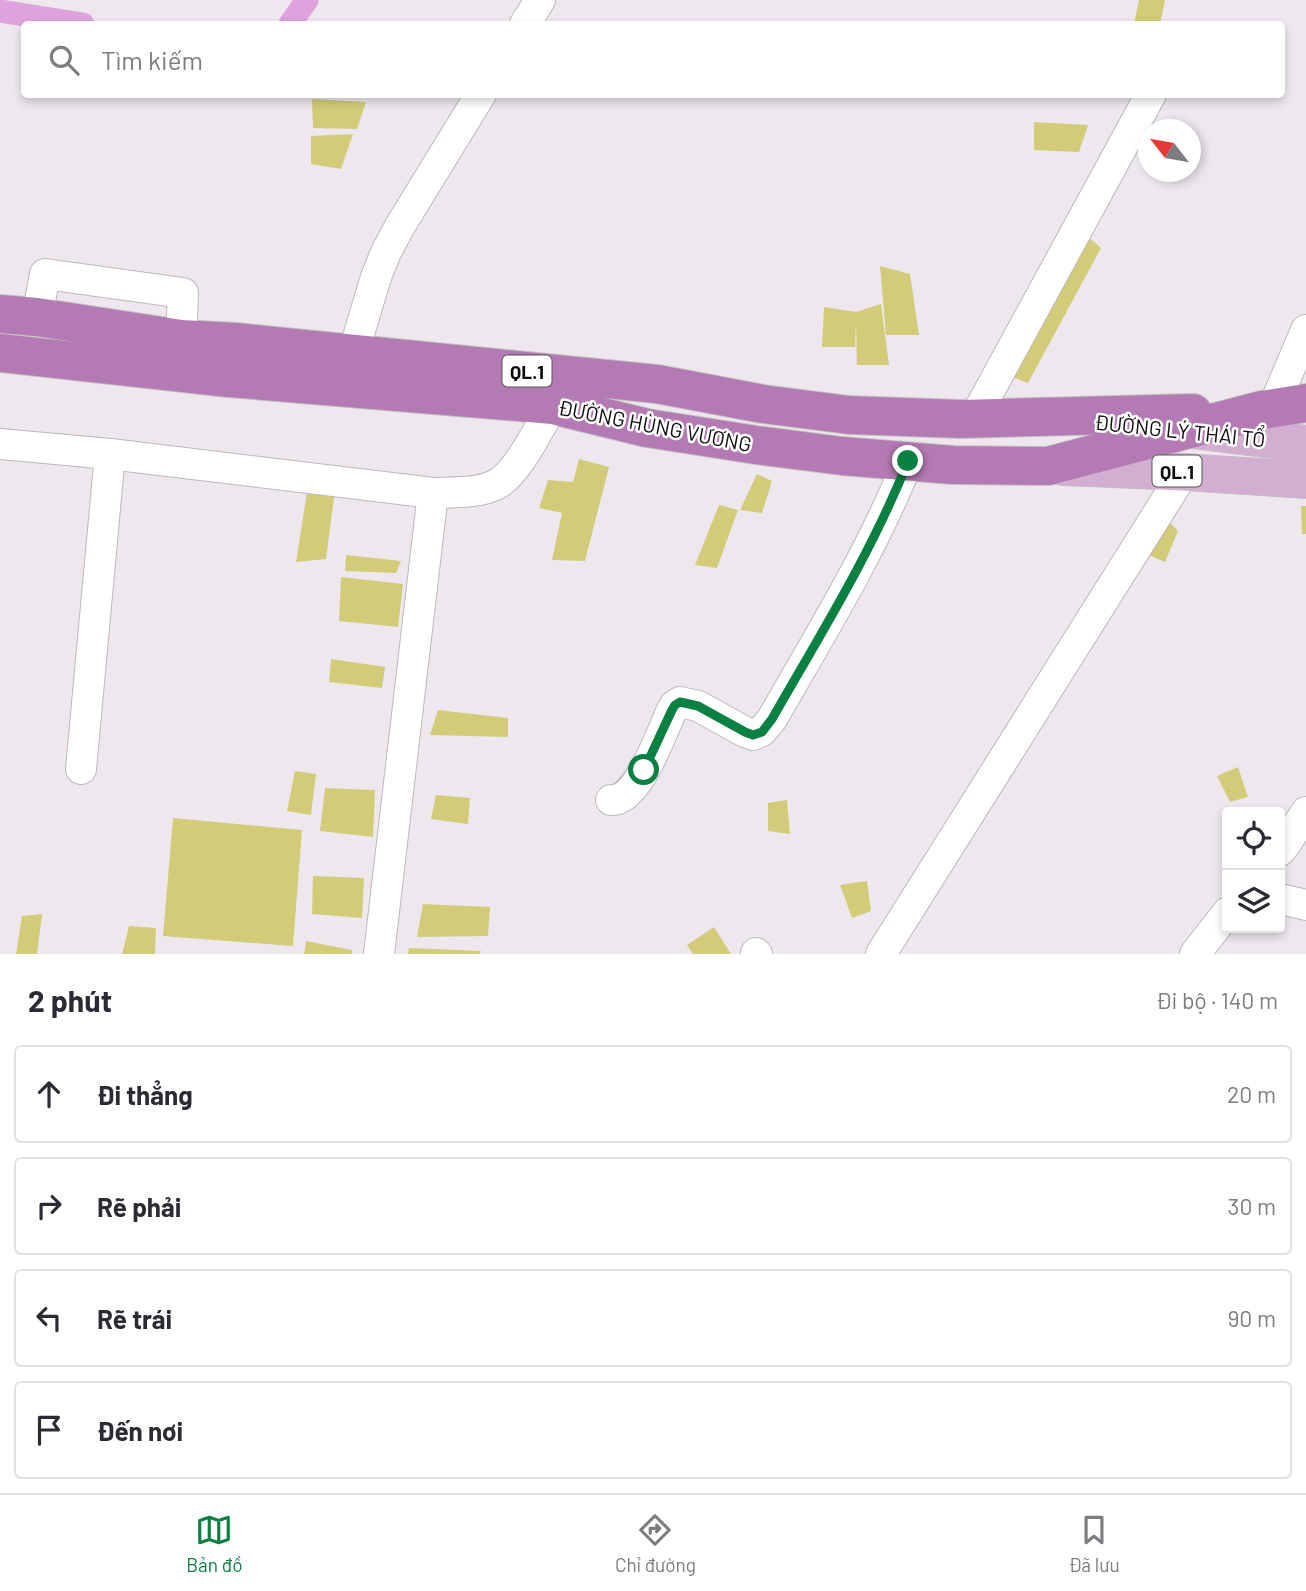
<!DOCTYPE html>
<html lang="vi">
<meta charset="utf-8">
<style>
body{margin:0;font-family:Barlow,sans-serif;background:#f2f2f3;color:#2b2b33}
.controls{position:absolute;right:21px;bottom:21px;display:grid;overflow:hidden;border-radius:7px;box-shadow:0 4px 10px #0003}
.controls button{width:63px;height:63px;display:grid;place-items:center;padding:0;border:0;border-bottom:2px solid #e1e1e2;background:#fff;color:#2b2b33;font:35px sans-serif}
.compass{position:absolute;left:1138px;top:119px;width:63px;height:63px;border-radius:50%;background:#fff;box-shadow:0 4px 10px #0003;rotate:301deg}
.stop{position:absolute;width:21px;height:21px;margin:-16px;border:5px solid #0b8043;border-radius:50%;background:#fff}
.stop.end{background:#0b8043;border-color:#fff;box-shadow:0 2px 7px #0008}
.list{margin:0;padding:0;list-style:none}
h2{display:flex;justify-content:space-between;align-items:center;height:91px;margin:0;padding:0 28px;font-size:30px}
h2 small{font-size:23px;font-weight:400;color:#7c7c81}
.list li{display:grid;grid-template-columns:46px 1fr auto;gap:21px;align-items:center;box-sizing:border-box;height:98px;margin:0 14px 14px;padding:0 14px;border:2px solid #e1e1e2;border-radius:7px}
.list b{display:block;font-size:26px;white-space:nowrap}
.list em{font-size:23px;font-style:normal;color:#7c7c81}
.icon{flex:none;width:38px;height:38px;fill:none;stroke:currentColor;stroke-width:2;stroke-linecap:round;stroke-linejoin:round}
.map{position:relative;flex:none;width:1306px;height:954px;overflow:hidden}
.search{position:absolute;background:#fff;box-shadow:0 4px 10px #0003;left:21px;right:21px;top:21px;height:77px;display:flex;align-items:center;gap:18px;box-sizing:border-box;padding:0 24px;border-radius:7px;color:#7c7c81;font-size:26px}
.sheet{height:539px;background:#fff}
nav{display:flex;justify-content:space-around;align-items:center;box-sizing:border-box;height:98px;border-top:2px solid #e1e1e2;background:#fff;font-size:19px;color:#7c7c81}
nav a{display:grid;justify-items:center;gap:4px}
nav .on{color:#0b8043}
.map>svg:first-child{display:block}
.lines{fill:none;stroke-linecap:round;stroke-linejoin:round}
.canal{stroke:#dfa3de;stroke-width:23}
.building{fill:#d2cc79}
.minor-casing{stroke:#beb7bd;stroke-width:32}
.major-casing{stroke:#c5c4c5;stroke-width:38}
.highway-casing{stroke:#c5c4c5;stroke-width:40}
.minor{stroke:#fff;stroke-width:30}
.major{stroke:#d2afd1;stroke-width:37}
.highway{stroke:#b47ab3;stroke-width:38}
.route{stroke:#0b8043;stroke-width:9}
.labels{text-anchor:middle;dominant-baseline:central;stroke-width:5;stroke-linejoin:round;paint-order:stroke}
.shield{fill:#fff;stroke:#565456;stroke-width:2}
.shield-label{font-size:19px;font-weight:bold;fill:#0e0b0d}
.street-label{font-size:21px;fill:#0e0b0d;stroke:#fff}
</style>
<div class="map">
<svg width="1306" height="954" viewBox="0 0 1306 954">
<rect width="100%" height="100%" fill="#eee8ee"/>
<g class="lines">
<g class="canal">
<path d="M0,11L83,24"/>
<path d="M290,24L307,0"/>
</g>
</g>
<g class="building">
<path d="M1139,0H1165L1160,24H1134Z"/>
<path d="M312,99L366,102L357,129L313,128Z"/>
<path d="M1034,122L1088,125L1079,152L1034,150Z"/>
<path d="M353,134L341,169L311,164V136Z"/>
<path d="M1087,236L1101,248L1028,383L1007,375Z"/>
<path d="M880,266L910,274L919,335H886Z"/>
<path d="M881,304L889,365H857L856,323L855,347H822L824,307L856,312Z"/>
<path d="M579,459L609,467L585,561L552,560L562,513L539,508L548,480L573,482Z"/>
<path d="M757,474L772,481L762,513L740,510Z"/>
<path d="M308,486L335,490L326,559L296,562Z"/>
<path d="M719,505L738,510L717,568L695,565Z"/>
<path d="M1301,506H1306V534H1302Z"/>
<path d="M1167,520L1178,531L1165,562L1146,554Z"/>
<path d="M346,555L401,561L396,573L345,571Z"/>
<path d="M341,577L403,584L398,627L339,621Z"/>
<path d="M331,659L385,667L382,688L329,682Z"/>
<path d="M438,710L508,718V737L430,735Z"/>
<path d="M1238,767L1248,797L1230,802L1217,776Z"/>
<path d="M295,771L316,774L311,815L287,811Z"/>
<path d="M325,788L375,790L373,837L320,831Z"/>
<path d="M436,795L470,798L468,824L431,819Z"/>
<path d="M787,800L790,834L768,831V803Z"/>
<path d="M173,818L302,830L293,946L163,936Z"/>
<path d="M313,876L364,878L362,918L312,914Z"/>
<path d="M867,881L871,911L852,918L840,885Z"/>
<path d="M423,904L490,907L488,936L417,937Z"/>
<path d="M42,914L37,954H16L22,916Z"/>
<path d="M129,926L156,928L155,954H122Z"/>
<path d="M714,927L731,954H693L687,945Z"/>
<path d="M306,941L352,950V954H304Z"/>
<path d="M409,948L481,951L480,954H408Z"/>
</g>
<g class="lines">
<defs>
<g id="minor">
<path d="M525,24L540,0"/>
<path d="M37,317L45,274L183,293L181,339"/>
<path d="M353,354L376,277L386,252L400,226L481,94"/>
<path d="M1273,408L1306,330"/>
<path d="M974,419L1151,94"/>
<path d="M0,444L110,454L433,493C453,492 478,494 497,484C518,473 540,426 553,405"/>
<path d="M81,769L110,454"/>
<path d="M611,800C638,802 662,731 672,710L675,705L680,702L698,706L745,732L753,735L762,731L772,719C820,635 872,551 908,461"/>
<path d="M1280,851L1287,842L1306,812"/>
<path d="M1280,899L1306,905"/>
<path d="M756,953L757,954"/>
<path d="M379,954L433,493"/>
<path d="M881,954L1184,472"/>
<path d="M1195,954L1227,913"/>
</g>
<g id="major">
<path d="M1192,430L1306,444"/>
<path d="M1063,467L1184,472L1306,480"/>
</g>
<g id="highway">
<path d="M0,314L37,317L181,339L236,342L657,384L763,404L849,415L960,419L1193,413"/>
<path d="M0,353L229,378L553,405L647,428L756,445L842,456L953,465L1048,466L1262,410L1306,403"/>
</g>
</defs>
<use href="#minor" class="minor-casing"/>
<use href="#major" class="major-casing"/>
<use href="#highway" class="highway-casing"/>
<use href="#minor" class="minor"/>
<use href="#major" class="major"/>
<use href="#highway" class="highway"/>
</g>
<g class="lines">
<path class="route" d="M644,770L672,710L675,705L680,702L698,706L745,732L753,735L762,732L772,719C820,635 872,552 908,461"/>
</g>
<g class="labels">
<g class="shield">
<rect x="502.5" y="355.5" width="49" height="31" rx="5"/>
<rect x="1152.5" y="455.5" width="49" height="31" rx="5"/>
</g>
<g class="shield-label">
<text x="527" y="371">QL.1</text>
<text x="1177" y="471">QL.1</text>
</g>
<g class="street-label">
<text transform="translate(655 425) rotate(11)">ĐƯỜNG HÙNG VƯƠNG</text>
<text transform="translate(1180 430) rotate(6)">ĐƯỜNG LÝ THÁI TỔ</text>
</g>
</g>
</svg>
<div class="controls">
<button><svg class="icon" aria-label="locate" viewBox="0 0 24 24"><circle cx="12" cy="12" r="6"/><path d="M12 2v4M12 18v4M2 12h4M18 12h4"/></svg></button>
<button><svg class="icon" aria-label="layers" viewBox="0 0 24 24"><path d="M12 4l9 5-9 5-9-5zM3 14l9 5 9-5"/></svg></button>
</div>
<svg class="compass" viewBox="-18 -18 36 36"><path d="M0-13l5 13h-10z" fill="#e53935"/><path d="M0 13l5-13h-10z" fill="#7c7c81"/></svg>
<div class="stop" style="left:644px;top:770px"></div>
<div class="stop end" style="left:908px;top:461px"></div>
<div class="search"><svg class="icon" aria-label="search" viewBox="0 0 24 24"><circle cx="10" cy="10" r="6"/><path d="M15 15l6 6"/></svg>Tìm kiếm</div>
</div>
<section class="sheet">
<h2>2 phút<small>Đi bộ · 140 m</small></h2>
<ul class="list">
<li><svg class="icon" aria-label="ahead" viewBox="0 0 24 24"><path d="M12 20V5M6 11l6-6 6 6"/></svg><div><b>Đi thẳng</b></div><em>20 m</em></li>
<li><svg class="icon" aria-label="right" viewBox="0 0 24 24"><path d="M7 20v-9h11M14 6l5 5-5 5"/></svg><div><b>Rẽ phải</b></div><em>30 m</em></li>
<li><svg class="icon" aria-label="left" viewBox="0 0 24 24"><path d="M17 20v-9H6M10 6l-5 5 5 5"/></svg><div><b>Rẽ trái</b></div><em>90 m</em></li>
<li><svg class="icon" aria-label="arrive" viewBox="0 0 24 24"><path d="M6 21V4h12l-3 4 3 4H6"/></svg><div><b>Đến nơi</b></div></li>
</ul>
</section>
<nav>
<a class="on"><svg class="icon" aria-label="map" viewBox="0 0 24 24"><path d="M3 6l6-2 6 2 6-2v14l-6 2-6-2-6 2zM9 4v14M15 6v14"/></svg>Bản đồ</a>
<a><svg class="icon" aria-label="directions" viewBox="0 0 24 24"><path d="M12 3l9 9-9 9-9-9zM9 14v-3h6M13 9l2 2-2 2"/></svg>Chỉ đường</a>
<a><svg class="icon" aria-label="saved" viewBox="0 0 24 24"><path d="M7 4h10v16l-5-4-5 4z"/></svg>Đã lưu</a>
</nav>
